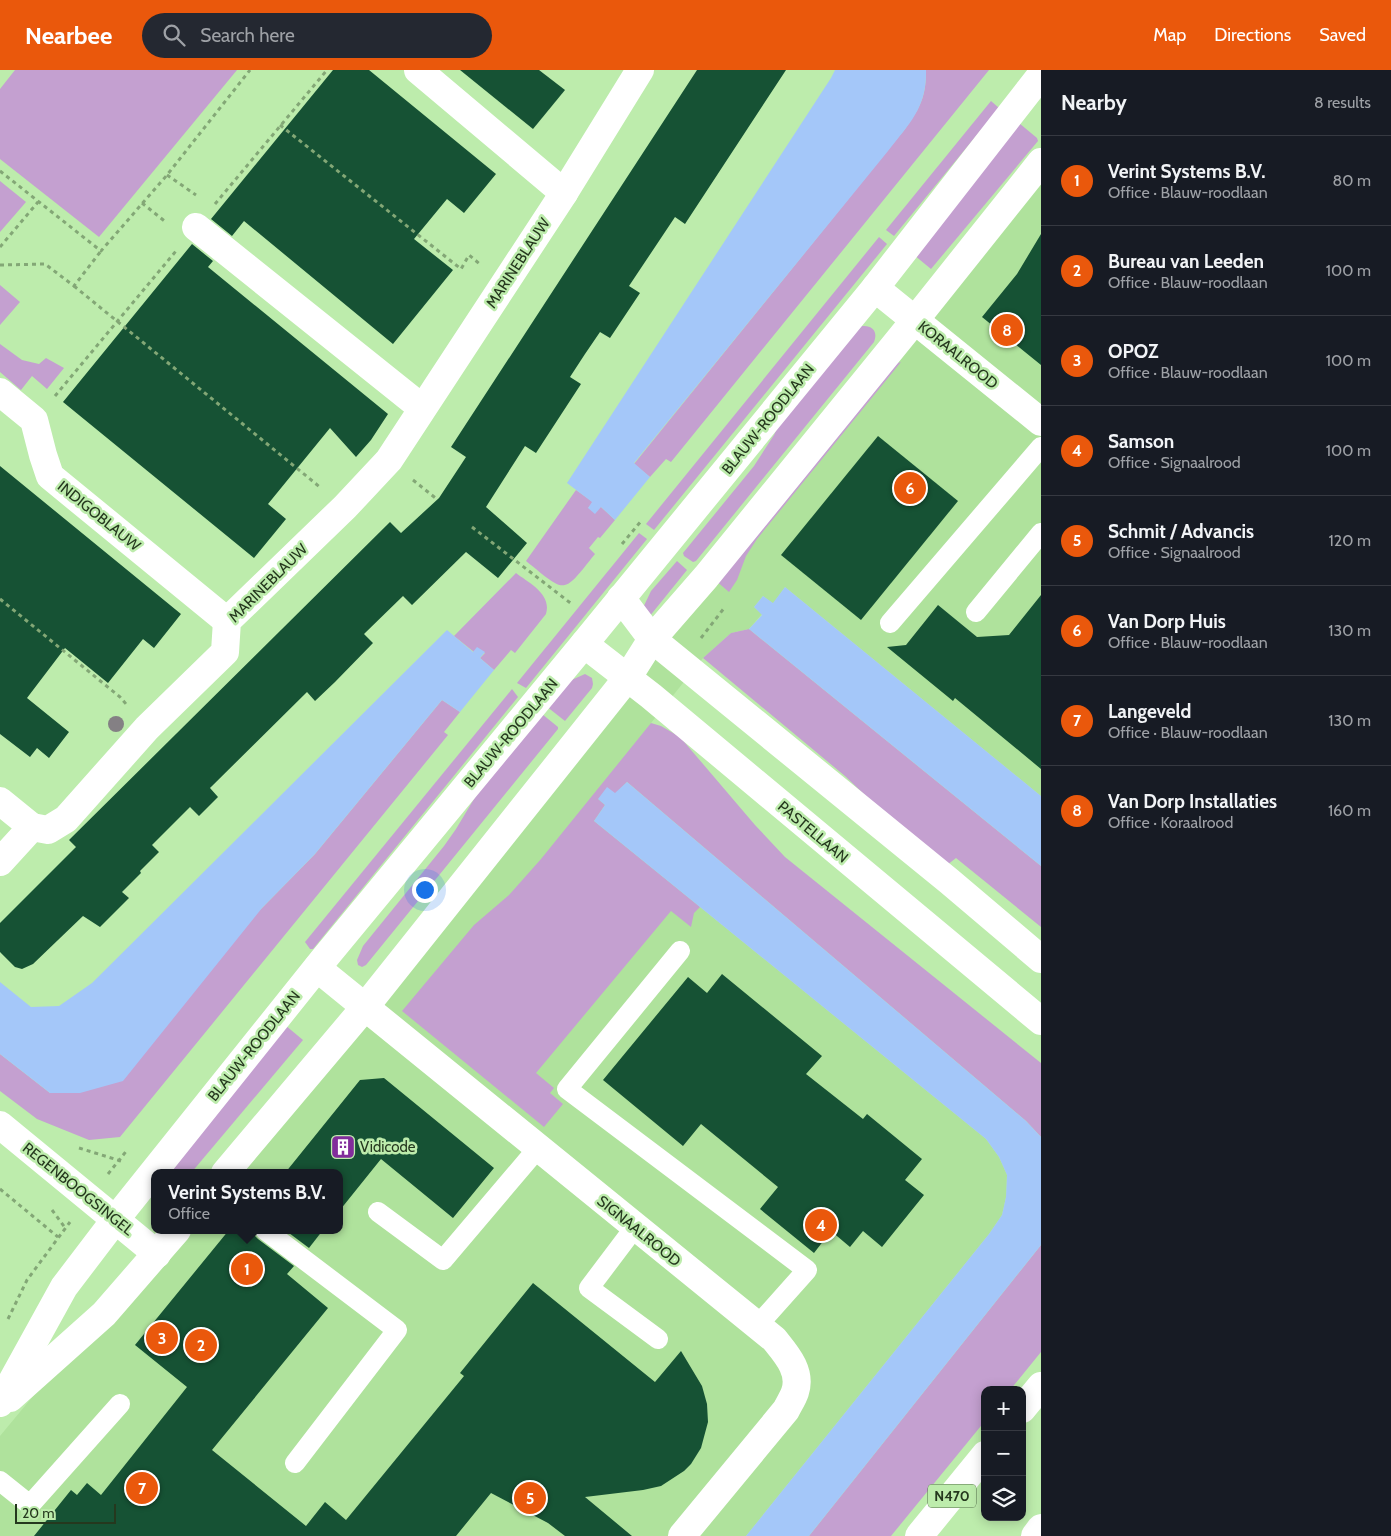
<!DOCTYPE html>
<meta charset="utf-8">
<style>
body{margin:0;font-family:Cabin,sans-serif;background:#242831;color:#f1f3f6}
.controls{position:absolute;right:15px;bottom:15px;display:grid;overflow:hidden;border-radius:10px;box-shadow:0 2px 12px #0003}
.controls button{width:45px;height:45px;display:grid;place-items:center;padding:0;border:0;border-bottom:1px solid #363941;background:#171b24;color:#f1f3f6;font:25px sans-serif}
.scale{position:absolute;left:15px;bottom:12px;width:101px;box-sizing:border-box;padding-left:5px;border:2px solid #25381e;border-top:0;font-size:14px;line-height:18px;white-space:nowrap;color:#25381e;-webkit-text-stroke:4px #bdecac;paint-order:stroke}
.you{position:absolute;left:424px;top:819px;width:18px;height:18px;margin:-12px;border:4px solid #fff;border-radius:50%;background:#1a73e8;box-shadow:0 0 0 8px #1a73e833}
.badge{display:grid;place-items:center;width:32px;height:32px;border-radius:50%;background:#ea580c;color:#fff;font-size:16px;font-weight:700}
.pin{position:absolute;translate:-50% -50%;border:2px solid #fff;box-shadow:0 1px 5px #0006}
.popup{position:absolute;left:151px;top:1099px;width:192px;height:65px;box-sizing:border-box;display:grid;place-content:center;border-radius:10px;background:#171b24;filter:drop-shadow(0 1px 4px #0005);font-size:16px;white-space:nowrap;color:#9ea1a6}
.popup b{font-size:19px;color:#f1f3f6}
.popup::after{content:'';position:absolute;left:50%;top:100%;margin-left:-10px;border:10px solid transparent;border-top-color:#171b24}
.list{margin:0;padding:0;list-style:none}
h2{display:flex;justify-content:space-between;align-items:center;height:65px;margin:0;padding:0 20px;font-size:21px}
h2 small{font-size:16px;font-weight:400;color:#9ea1a6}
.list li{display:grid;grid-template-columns:32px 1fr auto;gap:15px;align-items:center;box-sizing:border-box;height:90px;padding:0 20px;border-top:1px solid #363941}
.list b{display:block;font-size:19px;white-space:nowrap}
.list p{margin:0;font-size:16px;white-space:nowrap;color:#9ea1a6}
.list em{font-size:16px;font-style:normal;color:#9ea1a6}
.icon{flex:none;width:28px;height:28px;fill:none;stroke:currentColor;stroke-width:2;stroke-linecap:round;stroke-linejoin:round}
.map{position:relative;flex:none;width:1041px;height:1466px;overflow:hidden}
header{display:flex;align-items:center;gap:30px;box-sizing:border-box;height:70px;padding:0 25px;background:#ea580c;color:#fff}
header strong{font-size:24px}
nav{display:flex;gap:28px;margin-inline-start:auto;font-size:18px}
.search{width:350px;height:45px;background:#242831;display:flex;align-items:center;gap:12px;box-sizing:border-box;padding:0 18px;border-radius:28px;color:#9ea1a6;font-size:19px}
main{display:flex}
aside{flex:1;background:#171b24}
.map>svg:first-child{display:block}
.built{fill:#afe29c}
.green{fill:#c4a0d0}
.water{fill:#a4c7f9}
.building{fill:#165234}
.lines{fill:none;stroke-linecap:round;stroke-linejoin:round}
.path{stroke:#83a776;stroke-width:3;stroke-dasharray:4 4;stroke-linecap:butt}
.service{stroke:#fff;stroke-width:20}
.pedestrian{stroke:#fff;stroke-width:28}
.minor{stroke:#fff;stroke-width:28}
.tertiary{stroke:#fff;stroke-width:28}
.primary{stroke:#fff;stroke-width:28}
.tree{fill:#848084}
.labels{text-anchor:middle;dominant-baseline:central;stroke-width:5;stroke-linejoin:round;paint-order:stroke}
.shield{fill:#bdecac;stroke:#536e49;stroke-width:1}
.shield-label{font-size:14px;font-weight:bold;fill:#25381e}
.street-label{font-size:15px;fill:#25381e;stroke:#bdecac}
.poi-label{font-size:15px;fill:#25381e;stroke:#bdecac;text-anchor:start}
</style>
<header>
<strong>Nearbee</strong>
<div class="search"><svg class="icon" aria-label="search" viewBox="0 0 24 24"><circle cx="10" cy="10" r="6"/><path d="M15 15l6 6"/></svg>Search here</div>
<nav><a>Map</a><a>Directions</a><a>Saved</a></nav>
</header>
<main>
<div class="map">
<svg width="1041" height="1466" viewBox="0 0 1041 1466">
<rect width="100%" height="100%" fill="#bdecac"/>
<path class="built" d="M1041,113V726L785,517L773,534L763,526L754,537L762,544L749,559L731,563L703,588L651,653L627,712L605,735L594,751L986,1069L999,1087L1007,1105L1006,1127L1002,1145L989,1164L746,1466H0V1366L171,1160H340V1103H219Z"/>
<g class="green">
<path d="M15,0H237L99,167L0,89V19Z"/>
<path d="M926,0H989L671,392L666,389L650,407L634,394L905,59C920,38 926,27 926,0Z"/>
<path d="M991,31L999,38L894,166L886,160Z"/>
<path d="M1019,53L1037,68L1038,71L931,199L914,185Z"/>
<path d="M0,111L26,132L0,162Z"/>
<path d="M879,167L887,174L654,460L646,454Z"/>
<path d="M0,215L20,232L0,255Z"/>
<path d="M862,256C873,255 878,262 874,272L696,491L693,492L684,486L683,483L754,396L774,365L787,337L854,260Z"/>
<path d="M0,274L22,290L39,294L46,288L64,298L47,319L32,306L21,320L0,302Z"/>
<path d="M901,292L757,469L746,486L737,510L729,522L715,510L894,294Z"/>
<path d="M576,420L593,432L588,438L601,437L615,450L600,468L598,467L589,478L595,484C562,525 567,524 526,491Z"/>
<path d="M639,463L647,469L526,618L517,613Z"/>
<path d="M677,491L687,500L649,547L641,542L651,521Z"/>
<path d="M516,503C529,513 552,524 546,544L515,583L511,580L494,600L480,588L485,583L474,582L454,566Z"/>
<path d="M749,559L1041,796V857L956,788L942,799L845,706L703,588L731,563Z"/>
<path d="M585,604L592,608L593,614L592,618L565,651L546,636L567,612Z"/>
<path d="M512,619L518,627L313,879H310L305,872Z"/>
<path d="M442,630L460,642L444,662L448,665L120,1067L89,1070L37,1049L0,1021V984L50,1023L262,838L315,784Z"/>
<path d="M542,644L558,657V659L366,895L362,897L358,895L357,890L363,876L444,776L456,759L477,724Z"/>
<path d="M651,653L661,656L680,667L755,755L785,787L1041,993V1067L1026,1051L627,712L615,724L598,729L605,735L594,751L700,837L694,843L691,857L671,841L536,1003L554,1018L550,1023L563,1034L544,1057L402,941L474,855L509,825L541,789Z"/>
<path d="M285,955L303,970L191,1103H169Z"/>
<path d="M1041,1175V1282L1010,1320H985V1351L891,1466H809Z"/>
</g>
<g class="water">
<path d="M835,0H926C927,37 910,53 888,81L634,393L650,407L615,450L601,437L595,444L588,438L592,432L567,413L831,8Z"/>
<path d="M785,517L1041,726V796L749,559L762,545L754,537L763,526L773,533Z"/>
<path d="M447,560L473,582L477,577L485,582L480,588L494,600L460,642L442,630L315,784L262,838L123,1011L80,1023H50L0,984V912L31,937L59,936L92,913Z"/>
<path d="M627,712L1026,1051L1041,1067V1175L809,1466H746L989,1164L1002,1145L1006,1127L1007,1105L999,1087L986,1069L594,751L605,735L598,729L607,717L615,723Z"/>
</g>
<g class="building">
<path d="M333,0H369L496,104L464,143L447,129L414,169L453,200L393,274L244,151L232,166L211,149Z"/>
<path d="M460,0H539L565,20L533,59Z"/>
<path d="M697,0H786L685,154L675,147L629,216L640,223L610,268L600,262L585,284L570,307L581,314L536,383L525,376L486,437L527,473L498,508L466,482L412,535L403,526L364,564L373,573L335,612L315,631L307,622L210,718L218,727L199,746L190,737L152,775L159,782L140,801L141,803L122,822L129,828L100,857L83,846L33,894L22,899L15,897L0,882V853L76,777L69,770L390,452L401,463L439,428L466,387L451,377Z"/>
<path d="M1041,164V295L982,247L1017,204Z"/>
<path d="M192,174L213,191L208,197L388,344L371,370L356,387L330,358L268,434L286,449L254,488L63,332Z"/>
<path d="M878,366L958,431L861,550L781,485Z"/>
<path d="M0,396L181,544L154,578L143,569L108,613L65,578L27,628L69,662L49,688L37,678L30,687L0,664Z"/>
<path d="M1041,525V699L955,628L953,631L887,577L906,575L938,535L977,567L1009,565Z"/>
<path d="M722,904L822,986L806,1004L863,1049L867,1044L922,1089L905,1110L924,1125L882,1177L863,1161L850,1177L831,1161L814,1183L760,1139L778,1117L701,1054L683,1076L603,1010L688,907L707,923Z"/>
<path d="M384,1008L494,1098L453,1148L381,1089L340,1140V1103H285L360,1010Z"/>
<path d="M229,1160H253L254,1165L258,1169L294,1196L287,1204L328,1238L212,1380L306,1456L325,1432L346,1450L464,1306L460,1303L533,1213L655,1312L681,1281L702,1316L707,1334L708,1352L701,1378L691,1394L684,1401L661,1416L643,1420L585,1427L632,1466H565L548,1453L491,1423L456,1466H34L71,1420L77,1425L87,1413L101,1425L187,1317L135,1275Z"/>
<path d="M285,1160H323L309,1178Z"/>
</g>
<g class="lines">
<g class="path">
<path d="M280,55L461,199L469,185L481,195"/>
<path d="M0,101L101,181L167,105L250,0"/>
<path d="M167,105L196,125"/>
<path d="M142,133L167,153"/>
<path d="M215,134L327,0"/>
<path d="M0,177L38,132"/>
<path d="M0,195L45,194L74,216L101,181"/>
<path d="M74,216L321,418"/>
<path d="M55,326L176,181"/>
<path d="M413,410L438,430"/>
<path d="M472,457L573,535"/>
<path d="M622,474L642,450"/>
<path d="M0,529L120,627L126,634"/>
<path d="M701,568L725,537"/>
<path d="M79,1078L121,1091"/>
<path d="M108,1104L128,1079"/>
<path d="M0,1119L58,1167"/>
<path d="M52,1140L66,1159"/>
<path d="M8,1249L27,1210L70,1152"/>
</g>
<g class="service">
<path d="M976,542L1041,463"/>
<path d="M890,553L1041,377"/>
<path d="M680,881L567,1019L807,1200L757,1256"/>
<path d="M378,1142L443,1190L538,1078"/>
<path d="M635,1157L589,1218L658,1269"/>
<path d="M265,1160L397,1260L295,1393"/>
<path d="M0,1411L30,1435L120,1334"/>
</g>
<g class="pedestrian">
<path d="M418,0L564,123"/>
<path d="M196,157L422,338"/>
</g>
<g class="minor">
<path d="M875,218L1041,352"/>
<path d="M0,322L34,350L43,385L50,406L227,551"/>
<path d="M0,731L32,757"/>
<path d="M0,792L32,757L48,760L66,749L147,658L225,582L227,551L345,437L389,390L564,123L640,0"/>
<path d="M317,898L774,1269C786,1284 802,1301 795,1322C793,1328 789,1334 786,1340L682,1466"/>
<path d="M0,1055L157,1184"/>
</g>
<g class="tertiary">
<path d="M621,528L652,569L949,811L1041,889"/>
<path d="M584,574L651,626L1041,951"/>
<path d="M225,1103L365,937L628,607L652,569L706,507L915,250L1041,92"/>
<path d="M10,1328L104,1244L177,1160"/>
<path d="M0,1333L64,1217L115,1150L323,890L584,574L875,218L1041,5"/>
</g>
<g class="primary">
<path d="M1022,1339L1041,1316"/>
<path d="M919,1466L985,1385"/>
<path d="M1035,1466L1041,1458"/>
</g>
</g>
<circle class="tree" cx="116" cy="654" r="8"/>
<defs>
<symbol id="building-square" viewBox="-11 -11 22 22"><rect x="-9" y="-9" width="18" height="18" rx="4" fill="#822d9b" stroke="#bdecac"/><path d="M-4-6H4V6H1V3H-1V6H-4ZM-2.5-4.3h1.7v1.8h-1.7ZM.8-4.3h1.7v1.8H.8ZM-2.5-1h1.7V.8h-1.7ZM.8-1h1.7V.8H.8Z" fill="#fff"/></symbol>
</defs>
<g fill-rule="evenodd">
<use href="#building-square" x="329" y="1063" width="28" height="28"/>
</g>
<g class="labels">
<rect class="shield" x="928" y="1414.5" width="48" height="23" rx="4"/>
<g class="shield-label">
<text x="952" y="1426">N470</text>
</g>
<g class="street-label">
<text transform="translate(518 193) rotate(-57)">MARINEBLAUW</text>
<text transform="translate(958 285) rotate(39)">KORAALROOD</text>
<text transform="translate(768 349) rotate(-51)">BLAUW-ROODLAAN</text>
<text transform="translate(99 446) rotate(39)">INDIGOBLAUW</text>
<text transform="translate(268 513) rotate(-45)">MARINEBLAUW</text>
<text transform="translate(511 663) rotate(-50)">BLAUW-ROODLAAN</text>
<text transform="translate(813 762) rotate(40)">PASTELLAAN</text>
<text transform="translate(254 976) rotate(-51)">BLAUW-ROODLAAN</text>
<text transform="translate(78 1119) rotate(39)">REGENBOOGSINGEL</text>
<text transform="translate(639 1161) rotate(39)">SIGNAALROOD</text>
</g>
<g class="poi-label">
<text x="360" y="1077">Vidicode</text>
</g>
</g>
</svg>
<div class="controls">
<button>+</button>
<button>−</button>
<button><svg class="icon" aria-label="layers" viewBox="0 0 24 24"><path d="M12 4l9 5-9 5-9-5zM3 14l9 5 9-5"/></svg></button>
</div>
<div class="scale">20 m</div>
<div class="you"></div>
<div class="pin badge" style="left:247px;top:1199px">1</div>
<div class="popup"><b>Verint Systems B.V.</b>Office</div>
<div class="pin badge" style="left:201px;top:1275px">2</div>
<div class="pin badge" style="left:162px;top:1268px">3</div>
<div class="pin badge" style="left:821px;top:1155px">4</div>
<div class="pin badge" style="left:530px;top:1428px">5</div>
<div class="pin badge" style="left:910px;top:418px">6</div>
<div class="pin badge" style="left:142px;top:1418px">7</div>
<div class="pin badge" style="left:1007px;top:260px">8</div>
</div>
<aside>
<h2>Nearby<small>8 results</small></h2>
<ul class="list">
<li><span class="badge">1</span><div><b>Verint Systems B.V.</b><p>Office · Blauw-roodlaan</p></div><em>80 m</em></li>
<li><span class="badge">2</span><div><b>Bureau van Leeden</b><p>Office · Blauw-roodlaan</p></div><em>100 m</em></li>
<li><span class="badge">3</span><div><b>OPOZ</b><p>Office · Blauw-roodlaan</p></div><em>100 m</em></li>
<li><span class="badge">4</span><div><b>Samson</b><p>Office · Signaalrood</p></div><em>100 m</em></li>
<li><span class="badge">5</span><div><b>Schmit / Advancis</b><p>Office · Signaalrood</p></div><em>120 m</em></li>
<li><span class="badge">6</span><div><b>Van Dorp Huis</b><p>Office · Blauw-roodlaan</p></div><em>130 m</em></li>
<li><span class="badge">7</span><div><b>Langeveld</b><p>Office · Blauw-roodlaan</p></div><em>130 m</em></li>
<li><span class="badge">8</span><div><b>Van Dorp Installaties</b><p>Office · Koraalrood</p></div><em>160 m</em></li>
</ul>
</aside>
</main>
